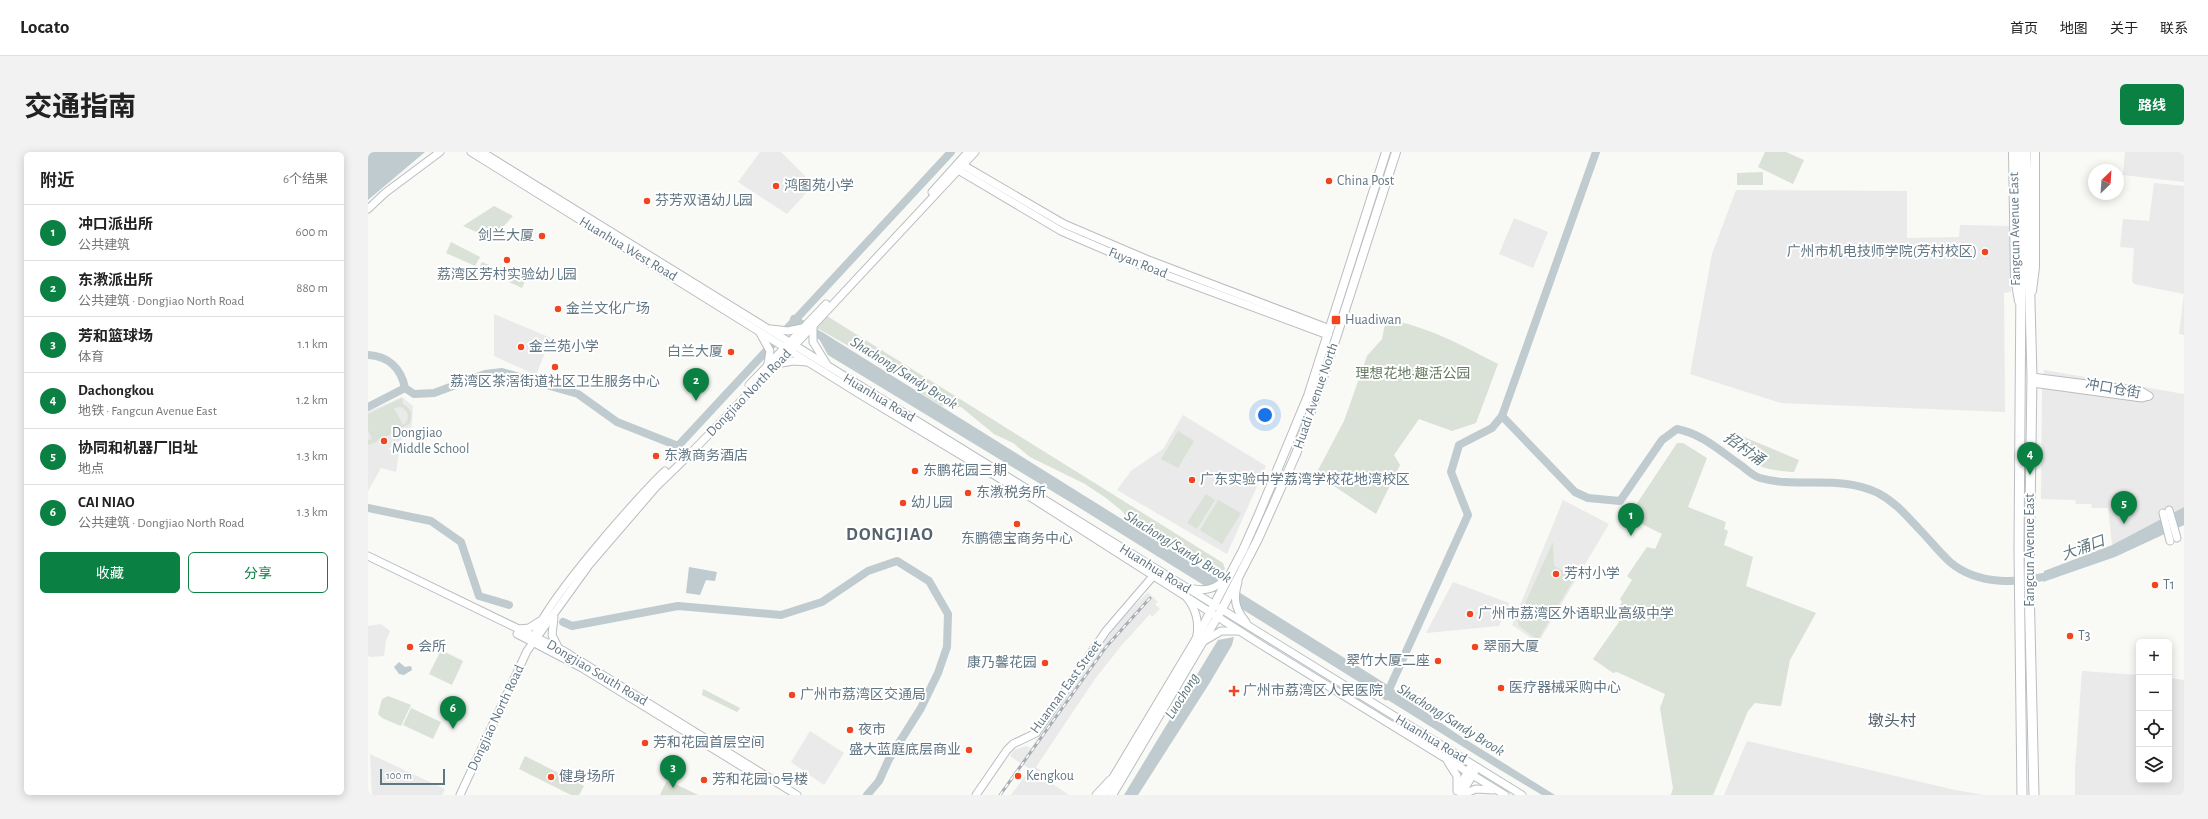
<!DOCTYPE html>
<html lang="zh">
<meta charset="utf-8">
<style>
body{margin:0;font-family:"Alegreya Sans","Noto Sans SC",sans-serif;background:#f2f2f2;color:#222}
.controls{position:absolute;right:12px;bottom:12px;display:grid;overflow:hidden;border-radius:6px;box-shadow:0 2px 10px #0003}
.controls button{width:36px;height:36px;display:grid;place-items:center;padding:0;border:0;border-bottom:1px solid #e0e0e0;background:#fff;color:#222;font:20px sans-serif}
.compass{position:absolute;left:1720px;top:12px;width:36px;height:36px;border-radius:50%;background:#fff;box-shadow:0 2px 10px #0003;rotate:25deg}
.scale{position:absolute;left:12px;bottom:10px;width:65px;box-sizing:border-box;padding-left:4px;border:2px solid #617683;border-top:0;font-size:11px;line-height:14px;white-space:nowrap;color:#617683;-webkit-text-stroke:3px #fff;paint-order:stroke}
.you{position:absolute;left:897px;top:263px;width:14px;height:14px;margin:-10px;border:3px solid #fff;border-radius:50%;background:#1a73e8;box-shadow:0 0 0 6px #1a73e833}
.badge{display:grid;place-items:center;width:26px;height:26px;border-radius:50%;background:#0b8043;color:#fff;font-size:13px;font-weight:700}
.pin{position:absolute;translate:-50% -33px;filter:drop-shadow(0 1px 2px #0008)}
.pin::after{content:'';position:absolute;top:21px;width:14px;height:12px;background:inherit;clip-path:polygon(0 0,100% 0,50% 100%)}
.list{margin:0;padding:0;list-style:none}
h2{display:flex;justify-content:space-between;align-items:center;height:52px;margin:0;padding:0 16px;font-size:17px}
h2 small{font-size:13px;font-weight:400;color:#767676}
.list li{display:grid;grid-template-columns:26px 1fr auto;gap:12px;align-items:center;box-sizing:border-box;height:56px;padding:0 16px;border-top:1px solid #e0e0e0}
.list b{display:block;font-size:15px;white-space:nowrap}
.list p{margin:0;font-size:13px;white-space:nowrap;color:#767676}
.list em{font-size:13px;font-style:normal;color:#767676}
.actions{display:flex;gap:8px;padding:12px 16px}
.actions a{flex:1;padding:9px 0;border:1px solid #0b8043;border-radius:6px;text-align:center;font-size:14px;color:#0b8043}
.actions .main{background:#0b8043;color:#fff}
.icon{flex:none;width:22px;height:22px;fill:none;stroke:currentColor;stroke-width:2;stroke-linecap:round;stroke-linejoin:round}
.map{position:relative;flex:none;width:1816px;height:643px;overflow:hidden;border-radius:6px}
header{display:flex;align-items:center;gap:24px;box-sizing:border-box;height:56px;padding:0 20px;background:#fff;border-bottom:1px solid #e0e0e0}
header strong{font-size:19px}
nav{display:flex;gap:22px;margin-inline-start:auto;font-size:14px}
.intro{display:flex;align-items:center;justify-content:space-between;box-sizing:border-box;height:96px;padding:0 24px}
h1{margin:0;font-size:28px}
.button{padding:10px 18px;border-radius:6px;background:#0b8043;color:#fff;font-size:14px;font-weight:700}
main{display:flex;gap:24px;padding:0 24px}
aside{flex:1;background:#fff;border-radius:6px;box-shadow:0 2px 10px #0003}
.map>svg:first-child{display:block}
.built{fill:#e9eae9}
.green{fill:#dae1d6;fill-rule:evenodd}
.water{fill:#bfcbcf}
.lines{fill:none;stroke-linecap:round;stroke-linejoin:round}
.river{stroke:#bfcbcf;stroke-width:8}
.secondary-casing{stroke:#b8bec2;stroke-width:9}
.primary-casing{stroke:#b9bec1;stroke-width:10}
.highway-casing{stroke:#babec1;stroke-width:11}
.secondary{stroke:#fff;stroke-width:7}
.primary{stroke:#fff;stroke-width:8}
.highway{stroke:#fff;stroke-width:9}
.rail-casing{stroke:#a6aeb3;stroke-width:3}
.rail{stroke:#fff;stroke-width:1.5;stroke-dasharray:4.5;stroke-linecap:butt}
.poi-dot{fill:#ef461f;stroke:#fff;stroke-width:1.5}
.labels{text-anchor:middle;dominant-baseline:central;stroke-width:4;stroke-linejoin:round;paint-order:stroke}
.poi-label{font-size:14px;fill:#617683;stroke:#fff;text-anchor:start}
.street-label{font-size:14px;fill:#617683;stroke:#fff}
.park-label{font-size:14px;fill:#677a61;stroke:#fff}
.water-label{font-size:15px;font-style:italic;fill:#5c767d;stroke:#fff}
.quarter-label{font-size:16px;fill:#54636d;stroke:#fff}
.district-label{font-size:18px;font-weight:bold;letter-spacing:1px;fill:#54636d;stroke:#fff}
</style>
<header>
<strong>Locato</strong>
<nav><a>首页</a><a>地图</a><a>关于</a><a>联系</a></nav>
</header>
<div class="intro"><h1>交通指南</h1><a class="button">路线</a></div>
<main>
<aside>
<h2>附近<small>6个结果</small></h2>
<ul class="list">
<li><span class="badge">1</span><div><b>冲口派出所</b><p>公共建筑</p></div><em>600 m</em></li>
<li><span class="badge">2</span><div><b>东漖派出所</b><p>公共建筑 · Dongjiao North Road</p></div><em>880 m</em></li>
<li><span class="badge">3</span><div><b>芳和篮球场</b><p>体育</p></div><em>1.1 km</em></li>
<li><span class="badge">4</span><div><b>Dachongkou</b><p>地铁 · Fangcun Avenue East</p></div><em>1.2 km</em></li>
<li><span class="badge">5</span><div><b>协同和机器厂旧址</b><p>地点</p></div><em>1.3 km</em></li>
<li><span class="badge">6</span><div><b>CAI NIAO</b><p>公共建筑 · Dongjiao North Road</p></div><em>1.3 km</em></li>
</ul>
<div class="actions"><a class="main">收藏</a><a>分享</a></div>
</aside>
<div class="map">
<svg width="1816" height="643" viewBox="0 0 1816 643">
<rect width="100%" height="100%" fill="#f9f9f6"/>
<g class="built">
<path d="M392,0H413L437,24L441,38L419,62L370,30Z"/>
<path d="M1757,0H1816V30L1755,23Z"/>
<path d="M1786,31L1816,34V183L1811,182L1816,142L1766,132L1764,129L1766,96L1752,95L1755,67L1781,69Z"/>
<path d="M1368,38L1539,39V86L1591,85L1592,73L1644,74L1643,140L1636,141L1637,260L1413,251L1322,222L1344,102Z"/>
<path d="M1146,66L1180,80L1165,116L1131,102Z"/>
<path d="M126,162L183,186L168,223L126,204Z"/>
<path d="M1676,218L1816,242V355L1744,393L1740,356H1724L1723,352H1708L1707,348L1673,347L1674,239Z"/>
<path d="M34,245L45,254L43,281L20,297L31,301L28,320L13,316L0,339V260Z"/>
<path d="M815,263L898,314L859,402L749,338L763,319L795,297Z"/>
<path d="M1195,348L1241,372L1170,491L1144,473Z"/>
<path d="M1085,430L1141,451L1131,474L1058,481Z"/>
<path d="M780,440L790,450L787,452L792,457L784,465L782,462L753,494L727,527L668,615L674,619L671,623L701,643H643L662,617L642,604L646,598L658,594L663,596L732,493L753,467Z"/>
<path d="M13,472L22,479L18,489L16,504L2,505L0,503V474Z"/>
<path d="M1714,519L1771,523V628H1801V526L1816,528V643H1707V617Z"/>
<path d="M442,579L476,601L456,633L423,610Z"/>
<path d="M1379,589L1587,638L1616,643H1356Z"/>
<path d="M2,602L77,637L74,643H4Z"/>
</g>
<g class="green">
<path d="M1397,0H1418L1436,8L1425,32L1390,15Z"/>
<path d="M1395,20V33H1369V21Z"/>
<path d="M126,54L145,64L124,87L95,74Z"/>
<path d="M83,90L112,105L107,114L78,101Z"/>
<path d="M114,110L157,129L154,136L111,116Z"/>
<path d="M459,164L855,411L857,417L852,423L820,405L811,395L762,369L754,359L738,346L717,332L662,305L645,291L626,282L593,255L574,254L553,241L562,239L559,236L510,212V206L491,200L449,176Z"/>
<path d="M1018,167C1058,174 1094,193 1130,212L1108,271L1084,279L1051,267L1026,303L1032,313L1008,362L948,322L976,269L999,204L1014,187Z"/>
<path d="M34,246L35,252C43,256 46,264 41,272L6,291L0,293V288L4,287L0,278V262ZM32,255C41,258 43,268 35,273L26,256Z"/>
<path d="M810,279L826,289L810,316L793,307Z"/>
<path d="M1369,282L1431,308L1426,320C1391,317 1391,316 1365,292Z"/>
<path d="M1309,291H1315L1339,306L1320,355L1358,370L1356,377L1360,379L1356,393L1385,405L1378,434L1448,461L1422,508L1413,554L1387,551L1380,559L1345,643H1303L1305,636L1292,556L1297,542L1249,520L1245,521L1225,507L1251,470L1245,464L1254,450L1252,447L1264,428L1259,424L1279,395L1287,397L1294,382L1260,365Z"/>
<path d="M838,342L847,348L829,377L819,371Z"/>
<path d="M850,348L873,361L854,392L832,378Z"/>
<path d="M1185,390L1186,414L1207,425L1170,488L1151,474L1150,467Z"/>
<path d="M73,498L95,509L84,533L61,522Z"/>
<path d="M335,537L372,556L369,560L334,543Z"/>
<path d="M20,544L43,553L33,574L14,566L10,562L14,547Z"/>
<path d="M43,556L73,570L65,587L35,573Z"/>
<path d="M157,604L216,634L211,643H203L151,617Z"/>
<path d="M299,628L330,643H292Z"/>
</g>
<g class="water">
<path d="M0,0H57L0,48Z"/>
<path d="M454,180L1015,530L1089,582L1187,643H1174L1129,616L707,353L460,203L450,185Z"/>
<path d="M1816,355V373L1747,405L1675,430L1676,419L1744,393Z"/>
<path d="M321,415L349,420L347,429L338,428L332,443L318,441Z"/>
<path d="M866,485L864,493L841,532L770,643H756L850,488Z"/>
<path d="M31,510L37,515L43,514L44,518L36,523L31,522L26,515Z"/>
</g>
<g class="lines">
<g class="river">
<path d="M426,167L459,188"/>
<path d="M0,203C20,204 33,216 37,236L46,242L66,241L117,222L134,220L210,242L249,270L310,294L583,0"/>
<path d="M0,255L37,236"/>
<path d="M1134,264L1207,340L1220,346L1252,349L1294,288L1309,277C1335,282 1353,300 1374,314C1379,318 1385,324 1392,326C1431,337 1471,322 1510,341C1527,350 1538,363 1551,377C1561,387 1571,400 1582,410C1610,434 1653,432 1686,422"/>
<path d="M0,356L63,369L93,390L111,444L141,453"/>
<path d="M195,470L204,474L310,454L413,463L454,450L500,419L529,409L561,429L580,462L579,495L570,521L553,556L521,607L511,629L499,643"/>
<path d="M1018,544L1100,363L1083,320L1091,293L1124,276L1134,264L1228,0"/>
</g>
<defs>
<g id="secondary">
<path d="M103,0L493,243L656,341L892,492L1137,643"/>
<path d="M114,0L1154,643"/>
<path d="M595,13L696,72L778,107L962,177"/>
<path d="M590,18L693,79L774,114L960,183"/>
<path d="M564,40L600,0"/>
<path d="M0,57L17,41L72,0"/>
<path d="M445,174V190L458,211"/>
<path d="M403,177L420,179L434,176"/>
<path d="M392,181L402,199L400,211"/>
<path d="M408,212L425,209L439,210"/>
<path d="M1664,225L1773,239L1781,244"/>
<path d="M1664,231L1774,246L1781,244"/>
<path d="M381,233L458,152"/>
<path d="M1801,358L1809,386"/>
<path d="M1795,361L1802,389"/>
<path d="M0,404L196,499L429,643"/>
<path d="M870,430C865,447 867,457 878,470"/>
<path d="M822,436C838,440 848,437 859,425"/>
<path d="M819,446C828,457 831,469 829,483"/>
<path d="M186,465L184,483L190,495"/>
<path d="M151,477L161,476L172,469"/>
<path d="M149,482L214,516L378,617"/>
<path d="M836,489L853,479H870"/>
<path d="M165,490C166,462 272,342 297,319"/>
<path d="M1080,610L1089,624V639"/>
<path d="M1090,637L1101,617"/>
<path d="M1094,641L1107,619"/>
<path d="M92,643L159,499L221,413L288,335L319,305L427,193L607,0"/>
<path d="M608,643L639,598L645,592L668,581L738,479L786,423"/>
<path d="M728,643L742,628"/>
<path d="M1093,643L1108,637L1125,638"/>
</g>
<g id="primary">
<path d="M1645,0L1647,126L1651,149"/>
<path d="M1664,139L1667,115V0"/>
<path d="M735,643L826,491L875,398L891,362L940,244L1018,0"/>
<path d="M744,643L854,457L890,387L928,302L958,217L1028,0"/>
</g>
<g id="highway">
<path d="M1651,0L1653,126L1651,398L1654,643"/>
<path d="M1658,0L1664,225L1661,431L1666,643"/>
</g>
</defs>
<use href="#secondary" class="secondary-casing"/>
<use href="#primary" class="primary-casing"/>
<use href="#highway" class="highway-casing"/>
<use href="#secondary" class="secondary"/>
<use href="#primary" class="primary"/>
<use href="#highway" class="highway"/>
<defs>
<path id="rail" d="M632,643L738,495L782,446"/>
</defs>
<use href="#rail" class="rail-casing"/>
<use href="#rail" class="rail"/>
</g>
<g class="poi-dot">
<circle cx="961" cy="29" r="4"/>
<circle cx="408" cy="34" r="4"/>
<circle cx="279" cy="49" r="4"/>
<circle cx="174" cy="84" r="4"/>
<circle cx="1617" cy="100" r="4"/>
<circle cx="139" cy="108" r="4"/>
<circle cx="190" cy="157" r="4"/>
<rect x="963" y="163" width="10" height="10" rx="2"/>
<circle cx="153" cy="195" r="4"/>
<circle cx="363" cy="200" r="4"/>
<circle cx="187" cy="215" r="4"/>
<circle cx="16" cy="289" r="4"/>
<circle cx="288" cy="304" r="4"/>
<circle cx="547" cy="319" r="4"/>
<circle cx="824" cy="328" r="4"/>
<circle cx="600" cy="341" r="4"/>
<circle cx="535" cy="351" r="4"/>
<circle cx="649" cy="372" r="4"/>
<circle cx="1188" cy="422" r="4"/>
<circle cx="1787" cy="433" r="4"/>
<circle cx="1102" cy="462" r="4"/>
<circle cx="1702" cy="484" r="4"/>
<circle cx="42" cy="495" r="4"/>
<circle cx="1107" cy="495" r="4"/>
<circle cx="1070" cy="509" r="4"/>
<circle cx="677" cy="511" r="4"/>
<circle cx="1133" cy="536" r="4"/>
<path d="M864 533h4v4h4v4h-4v4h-4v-4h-4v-4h4z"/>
<circle cx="424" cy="543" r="4"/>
<circle cx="482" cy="578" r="4"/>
<circle cx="277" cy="591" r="4"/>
<circle cx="601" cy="598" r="4"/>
<circle cx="650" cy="624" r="4"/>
<circle cx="183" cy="625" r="4"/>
<circle cx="336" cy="628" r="4"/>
</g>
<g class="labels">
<g class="poi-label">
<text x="969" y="29">China Post</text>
<text x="416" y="34">鸿图苑小学</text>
<text x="287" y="49">芬芳双语幼儿园</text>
<text x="166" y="84" text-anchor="end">剑兰大厦</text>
<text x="1609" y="100" text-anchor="end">广州市机电技师学院(芳村校区)</text>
<text x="139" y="123" text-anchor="middle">荔湾区芳村实验幼儿园</text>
<text x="198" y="157">金兰文化广场</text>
<text x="977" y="168">Huadiwan</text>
<text x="161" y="195">金兰苑小学</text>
<text x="355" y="200" text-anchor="end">白兰大厦</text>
<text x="187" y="230" text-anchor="middle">荔湾区茶滘街道社区卫生服务中心</text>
<text x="24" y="281">Dongjiao<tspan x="24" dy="16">Middle School</tspan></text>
<text x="296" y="304">东漖商务酒店</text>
<text x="555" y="319">东鹏花园三期</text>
<text x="832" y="328">广东实验中学荔湾学校花地湾校区</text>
<text x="608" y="341">东漖税务所</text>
<text x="543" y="351">幼儿园</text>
<text x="649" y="387" text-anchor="middle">东鹏德宝商务中心</text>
<text x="1196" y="422">芳村小学</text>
<text x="1795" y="433">T1</text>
<text x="1110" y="462">广州市荔湾区外语职业高级中学</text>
<text x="1710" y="484">T3</text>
<text x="50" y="495">会所</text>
<text x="1115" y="495">翠丽大厦</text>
<text x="1062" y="509" text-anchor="end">翠竹大厦二座</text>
<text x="669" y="511" text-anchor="end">康乃馨花园</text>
<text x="1141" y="536">医疗器械采购中心</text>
<text x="875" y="539">广州市荔湾区人民医院</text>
<text x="432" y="543">广州市荔湾区交通局</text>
<text x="490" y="578">夜市</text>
<text x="285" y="591">芳和花园首层空间</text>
<text x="593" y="598" text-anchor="end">盛大蓝庭底层商业</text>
<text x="658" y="624">Kengkou</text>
<text x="191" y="625">健身场所</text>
<text x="344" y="628">芳和花园10号楼</text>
</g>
<g class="street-label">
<text transform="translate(1647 77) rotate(-91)">Fangcun Avenue East</text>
<text transform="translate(260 97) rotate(31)">Huanhua West Road</text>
<text transform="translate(770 111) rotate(22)">Fuyan Road</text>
<text transform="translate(1745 237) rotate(10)">冲口仓街</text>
<text transform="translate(381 241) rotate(-46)">Dongjiao North Road</text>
<text transform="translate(948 244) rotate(-71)">Huadi Avenue North</text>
<text transform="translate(511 246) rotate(31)">Huanhua Road</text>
<text transform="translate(1662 398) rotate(-90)">Fangcun Avenue East</text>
<text transform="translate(787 417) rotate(32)">Huanhua Road</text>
<text transform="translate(229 521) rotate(31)">Dongjiao South Road</text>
<text transform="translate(698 535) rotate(-54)">Huannan East Street</text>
<text transform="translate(128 566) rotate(-65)">Dongjiao North Road</text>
<text transform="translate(1063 587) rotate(31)">Huanhua Road</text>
</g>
<g class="park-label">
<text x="1045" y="222">理想花地·趣活公园</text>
</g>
<g class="water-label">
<text transform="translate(536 221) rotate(32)">Shachong/Sandy Brook</text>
<text transform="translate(1376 297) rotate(35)">招村涌</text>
<text transform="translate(810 395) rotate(32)">Shachong/Sandy Brook</text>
<text transform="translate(1715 396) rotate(-20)">大涌口</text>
<text transform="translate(814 544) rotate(-58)">Luochong</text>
<text transform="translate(1083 568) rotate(32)">Shachong/Sandy Brook</text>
</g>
<g class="quarter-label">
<text x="1524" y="569">墩头村</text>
</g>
<g class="district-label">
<text x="522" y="383">DONGJIAO</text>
</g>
</g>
</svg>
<div class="controls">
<button>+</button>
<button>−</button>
<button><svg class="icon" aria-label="locate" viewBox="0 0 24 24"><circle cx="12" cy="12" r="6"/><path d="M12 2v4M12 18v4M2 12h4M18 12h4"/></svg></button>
<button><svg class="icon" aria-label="layers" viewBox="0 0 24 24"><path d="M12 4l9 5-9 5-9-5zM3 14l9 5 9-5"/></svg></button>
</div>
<svg class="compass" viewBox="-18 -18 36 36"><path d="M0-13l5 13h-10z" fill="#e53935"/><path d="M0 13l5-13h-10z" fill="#767676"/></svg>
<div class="scale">100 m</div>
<div class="you"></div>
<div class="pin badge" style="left:1263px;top:384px">1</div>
<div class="pin badge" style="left:328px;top:249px">2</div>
<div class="pin badge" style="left:305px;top:636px">3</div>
<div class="pin badge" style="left:1662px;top:323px">4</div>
<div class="pin badge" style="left:1756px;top:372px">5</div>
<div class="pin badge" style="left:85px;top:577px">6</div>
</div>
</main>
